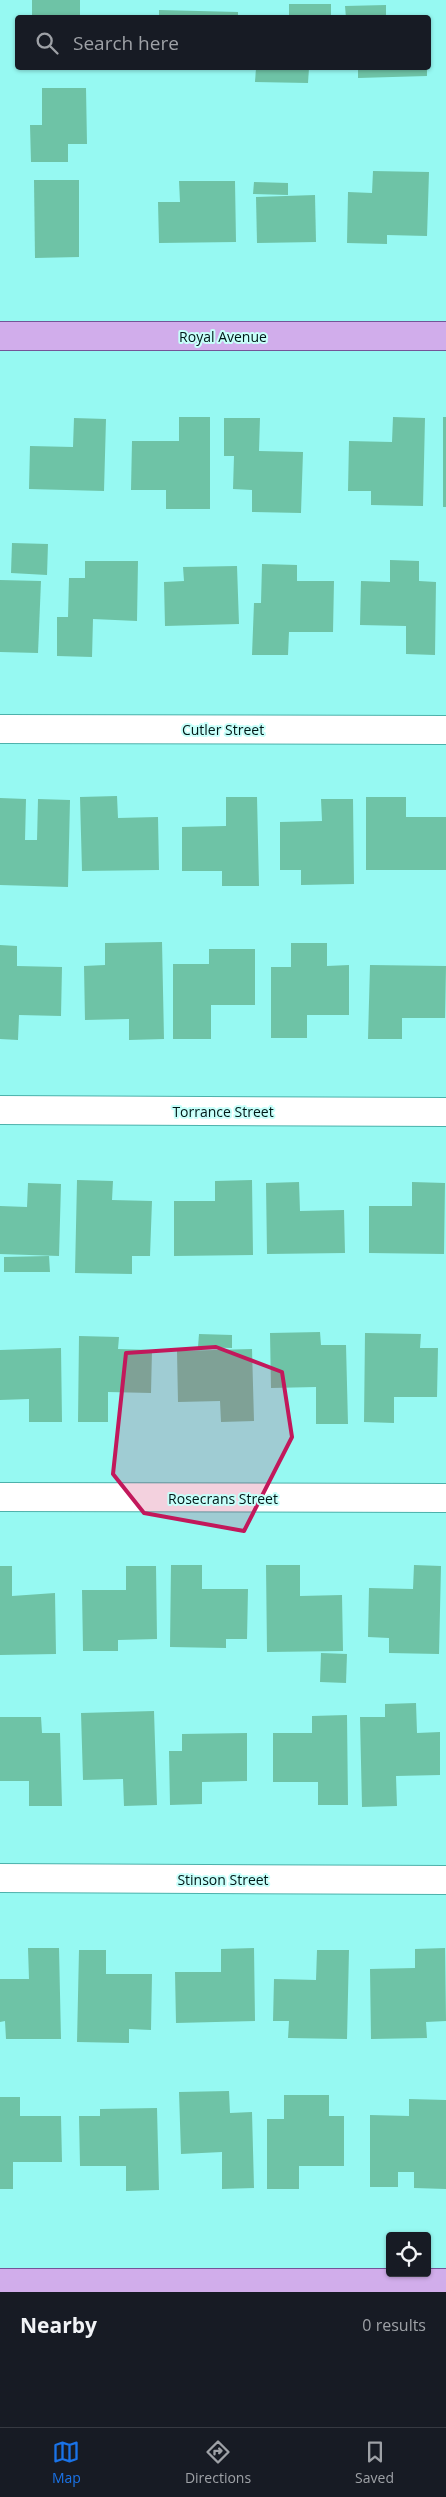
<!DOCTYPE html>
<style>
body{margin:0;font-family:"Open Sans",sans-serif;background:#242831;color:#f1f3f6}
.controls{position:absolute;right:15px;bottom:15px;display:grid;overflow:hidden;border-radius:5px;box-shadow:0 1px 4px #0004}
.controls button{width:45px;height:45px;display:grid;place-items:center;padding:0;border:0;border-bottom:1px solid #363941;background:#171b24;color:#f1f3f6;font:25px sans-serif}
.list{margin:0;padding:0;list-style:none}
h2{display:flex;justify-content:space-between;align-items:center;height:65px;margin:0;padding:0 20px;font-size:21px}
h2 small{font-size:16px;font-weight:400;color:#9ea1a6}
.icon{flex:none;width:28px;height:28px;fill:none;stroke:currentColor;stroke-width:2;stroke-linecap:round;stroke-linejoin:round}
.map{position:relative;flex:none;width:446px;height:2292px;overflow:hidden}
.search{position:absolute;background:#171b24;box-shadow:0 1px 4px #0004;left:15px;right:15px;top:15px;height:55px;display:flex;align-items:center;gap:12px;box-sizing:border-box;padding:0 18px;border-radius:5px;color:#9ea1a6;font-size:19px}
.sheet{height:135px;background:#171b24}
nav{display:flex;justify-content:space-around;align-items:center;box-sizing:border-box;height:70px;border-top:1px solid #363941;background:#171b24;font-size:14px;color:#9ea1a6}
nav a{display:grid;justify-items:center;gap:2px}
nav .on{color:#1a73e8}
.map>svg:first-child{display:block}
.building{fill:#6ec3a6}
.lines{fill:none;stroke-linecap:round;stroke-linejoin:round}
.minor-casing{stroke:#4cb1ab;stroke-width:30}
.major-casing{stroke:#745598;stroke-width:30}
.minor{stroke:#fff;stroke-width:28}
.major{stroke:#d1adeb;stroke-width:28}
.marked{fill:#c2185b;fill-opacity:0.2;stroke:#c2185b;stroke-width:4;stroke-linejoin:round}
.labels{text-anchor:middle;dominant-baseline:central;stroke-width:4;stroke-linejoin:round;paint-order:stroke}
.street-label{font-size:14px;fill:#001817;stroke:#c7fffa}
</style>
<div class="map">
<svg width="446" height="2292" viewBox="0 0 446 2292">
<rect width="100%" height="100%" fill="#96f9f2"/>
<g class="building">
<rect x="32" y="0" width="48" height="18"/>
<rect x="289" y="4" width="42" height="14"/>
<path d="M386,5V18H346L345,6Z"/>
<path d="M159,10L238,12V18H159Z"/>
<rect x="31" y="68" width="48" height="2"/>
<path d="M256,68H309L308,83L255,82Z"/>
<path d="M358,68H427V76L358,78Z"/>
<path d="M42,88H86L87,144H68V162H31L30,125H42Z"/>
<path d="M373,171L429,172L427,236L387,235V244L347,243L348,192L372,193Z"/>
<path d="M34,180H79V257L35,258Z"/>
<path d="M179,181H235L236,242L159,243L158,202H180Z"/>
<path d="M254,182L288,183V195L253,194Z"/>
<path d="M315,195L316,242L257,243L256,197Z"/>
<path d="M179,417H210V509H166V490H131L132,441H179Z"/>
<path d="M393,417L425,418L423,506L371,505V491H348L349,441L392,442Z"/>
<rect x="443" y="417" width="3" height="90"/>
<path d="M74,418L106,419L104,491L29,489L30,446L73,447Z"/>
<path d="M224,418H260L259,451L303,452L301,513L252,512V490L233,489L234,456H224Z"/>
<path d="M12,543L48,544L47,575L11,573Z"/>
<path d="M390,560L419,561V581L436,582L435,655L406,654V626L360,625L361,581L390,582Z"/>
<path d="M85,561H138L137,621L93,619L92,657L57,656V617H68L69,578H85Z"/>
<path d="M262,564L297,565V581H334L333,632H289L288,655H252L254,603H261Z"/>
<path d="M237,566L239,624L165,626L164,582L184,581L183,567Z"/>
<path d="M0,580L41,581L38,653L0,652Z"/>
<path d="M117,796L118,818L158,817L159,870L82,871L80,797Z"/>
<path d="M226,797H257L259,886H222V871H182V827L226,826Z"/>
<path d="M366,797H406V817H446V870H366Z"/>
<path d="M0,798L26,799L25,840H37L38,799L70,800L68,887L0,885Z"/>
<path d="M321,799H353L354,884L301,885V870H280V822L322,821Z"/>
<path d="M162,942L164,1039L129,1040V1019L85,1020L84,966L105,965V943Z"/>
<path d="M291,943H327V966L349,965V1015H307V1038H271V967H291Z"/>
<path d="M0,945L17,946V966L62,967L61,1016L19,1015L18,1040L0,1039Z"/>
<path d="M209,949H255V1005H211V1039H173V964H209Z"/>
<path d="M370,965L446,966L445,1018H402V1039H368Z"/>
<path d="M77,1180L113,1181L112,1200L152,1201L150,1256H132V1274L75,1273Z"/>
<path d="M252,1180L253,1255L174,1256V1201H215V1181Z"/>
<path d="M299,1182L300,1211L344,1210L345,1253L267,1254L266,1183Z"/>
<path d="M412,1182L445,1183L444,1254L369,1253V1206H412Z"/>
<path d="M28,1183L61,1184L59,1256L0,1254V1206L27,1207Z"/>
<path d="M49,1256L50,1272H4V1257Z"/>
<path d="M320,1332L321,1345H346L348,1424H316V1387L271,1388L270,1333Z"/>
<path d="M365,1333L421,1334L420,1348H438L437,1397H394V1423L364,1422Z"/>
<path d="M199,1334L232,1335V1348L198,1347Z"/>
<path d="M79,1336L119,1337L118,1349L152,1350L151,1393L108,1392V1422H78Z"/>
<path d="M61,1348L62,1422H29V1399L0,1400V1350Z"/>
<path d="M252,1349L254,1421L221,1422L220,1401L178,1402L177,1351Z"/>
<path d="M171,1565H202V1589H248L247,1639H226V1648L170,1647Z"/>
<path d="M266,1565H300V1596L342,1595L343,1651L267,1652Z"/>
<path d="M414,1565L441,1566L439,1654L389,1653V1638L368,1637L369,1588L413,1589Z"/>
<path d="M0,1566H12V1596L55,1593L56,1654L0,1655Z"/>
<path d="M126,1566H156L157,1639L118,1640V1651H83L82,1590H126Z"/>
<path d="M321,1653L347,1654L346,1683L320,1682Z"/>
<path d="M416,1703L417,1733L440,1732V1775L396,1776L397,1806L362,1807L360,1717H385V1704Z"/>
<path d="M154,1711L157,1805L124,1806L123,1779L83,1780L81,1713Z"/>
<path d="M347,1715L348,1805H318V1782H273V1733H312V1716Z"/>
<path d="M0,1717H41L42,1733H60L62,1806H29V1781H0Z"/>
<path d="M247,1733V1781L202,1782V1804L170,1805L169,1751H182V1734Z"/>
<path d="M28,1948H59L61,2039H6L5,2021L0,2022V1979H29Z"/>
<path d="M254,1948L255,2021L176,2023L175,1972H221V1949Z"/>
<path d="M445,1948L446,2021L426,2022L427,2038L371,2039L370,1969L415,1968V1949Z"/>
<path d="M79,1950H106V1974H152L151,2030L129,2029V2043L77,2042Z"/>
<path d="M317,1950H349L347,2039L288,2038L289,2021H273L274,1979L316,1980Z"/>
<path d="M229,2091L230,2113L252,2112L254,2188L222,2189V2152L181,2154L179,2092Z"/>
<path d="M284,2095H329V2116H344V2166H299V2189H267V2119H284Z"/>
<path d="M0,2097H20V2116H61L62,2162H13V2189H0Z"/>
<path d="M409,2099L446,2100V2189L414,2188V2172H398V2187H370V2115L409,2116Z"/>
<path d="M157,2108L159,2190L126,2191V2166H80L79,2116H100V2109Z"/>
</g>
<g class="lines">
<defs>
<g id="minor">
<path d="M0,729L446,730"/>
<path d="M0,1110L446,1112"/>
<path d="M0,1497L446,1498"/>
<path d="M0,1878L446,1880"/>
</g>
<g id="major">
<path d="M0,336H446"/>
<path d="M0,2283H446"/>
</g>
</defs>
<use href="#minor" class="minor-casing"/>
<use href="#major" class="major-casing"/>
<use href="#minor" class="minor"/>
<use href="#major" class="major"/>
</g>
<path class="marked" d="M216,1347L282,1372L292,1437L244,1531L144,1513L113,1474L126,1353Z"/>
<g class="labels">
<g class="street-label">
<text x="223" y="336">Royal Avenue</text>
<text x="223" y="729">Cutler Street</text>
<text x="223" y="1111">Torrance Street</text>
<text x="223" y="1498">Rosecrans Street</text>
<text x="223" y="1879">Stinson Street</text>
</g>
</g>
</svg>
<div class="controls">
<button><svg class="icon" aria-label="locate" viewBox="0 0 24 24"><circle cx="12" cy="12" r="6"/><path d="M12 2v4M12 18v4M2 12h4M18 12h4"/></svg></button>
</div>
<div class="search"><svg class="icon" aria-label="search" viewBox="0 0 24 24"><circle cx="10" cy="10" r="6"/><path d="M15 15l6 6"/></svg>Search here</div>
</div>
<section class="sheet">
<h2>Nearby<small>0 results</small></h2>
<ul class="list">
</ul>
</section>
<nav>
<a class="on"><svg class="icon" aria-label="map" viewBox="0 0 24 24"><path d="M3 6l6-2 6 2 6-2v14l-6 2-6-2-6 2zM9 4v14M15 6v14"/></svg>Map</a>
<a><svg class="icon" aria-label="directions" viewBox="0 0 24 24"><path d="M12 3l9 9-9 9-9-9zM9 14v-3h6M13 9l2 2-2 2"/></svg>Directions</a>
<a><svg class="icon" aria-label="saved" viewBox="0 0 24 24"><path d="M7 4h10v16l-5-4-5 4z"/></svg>Saved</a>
</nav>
